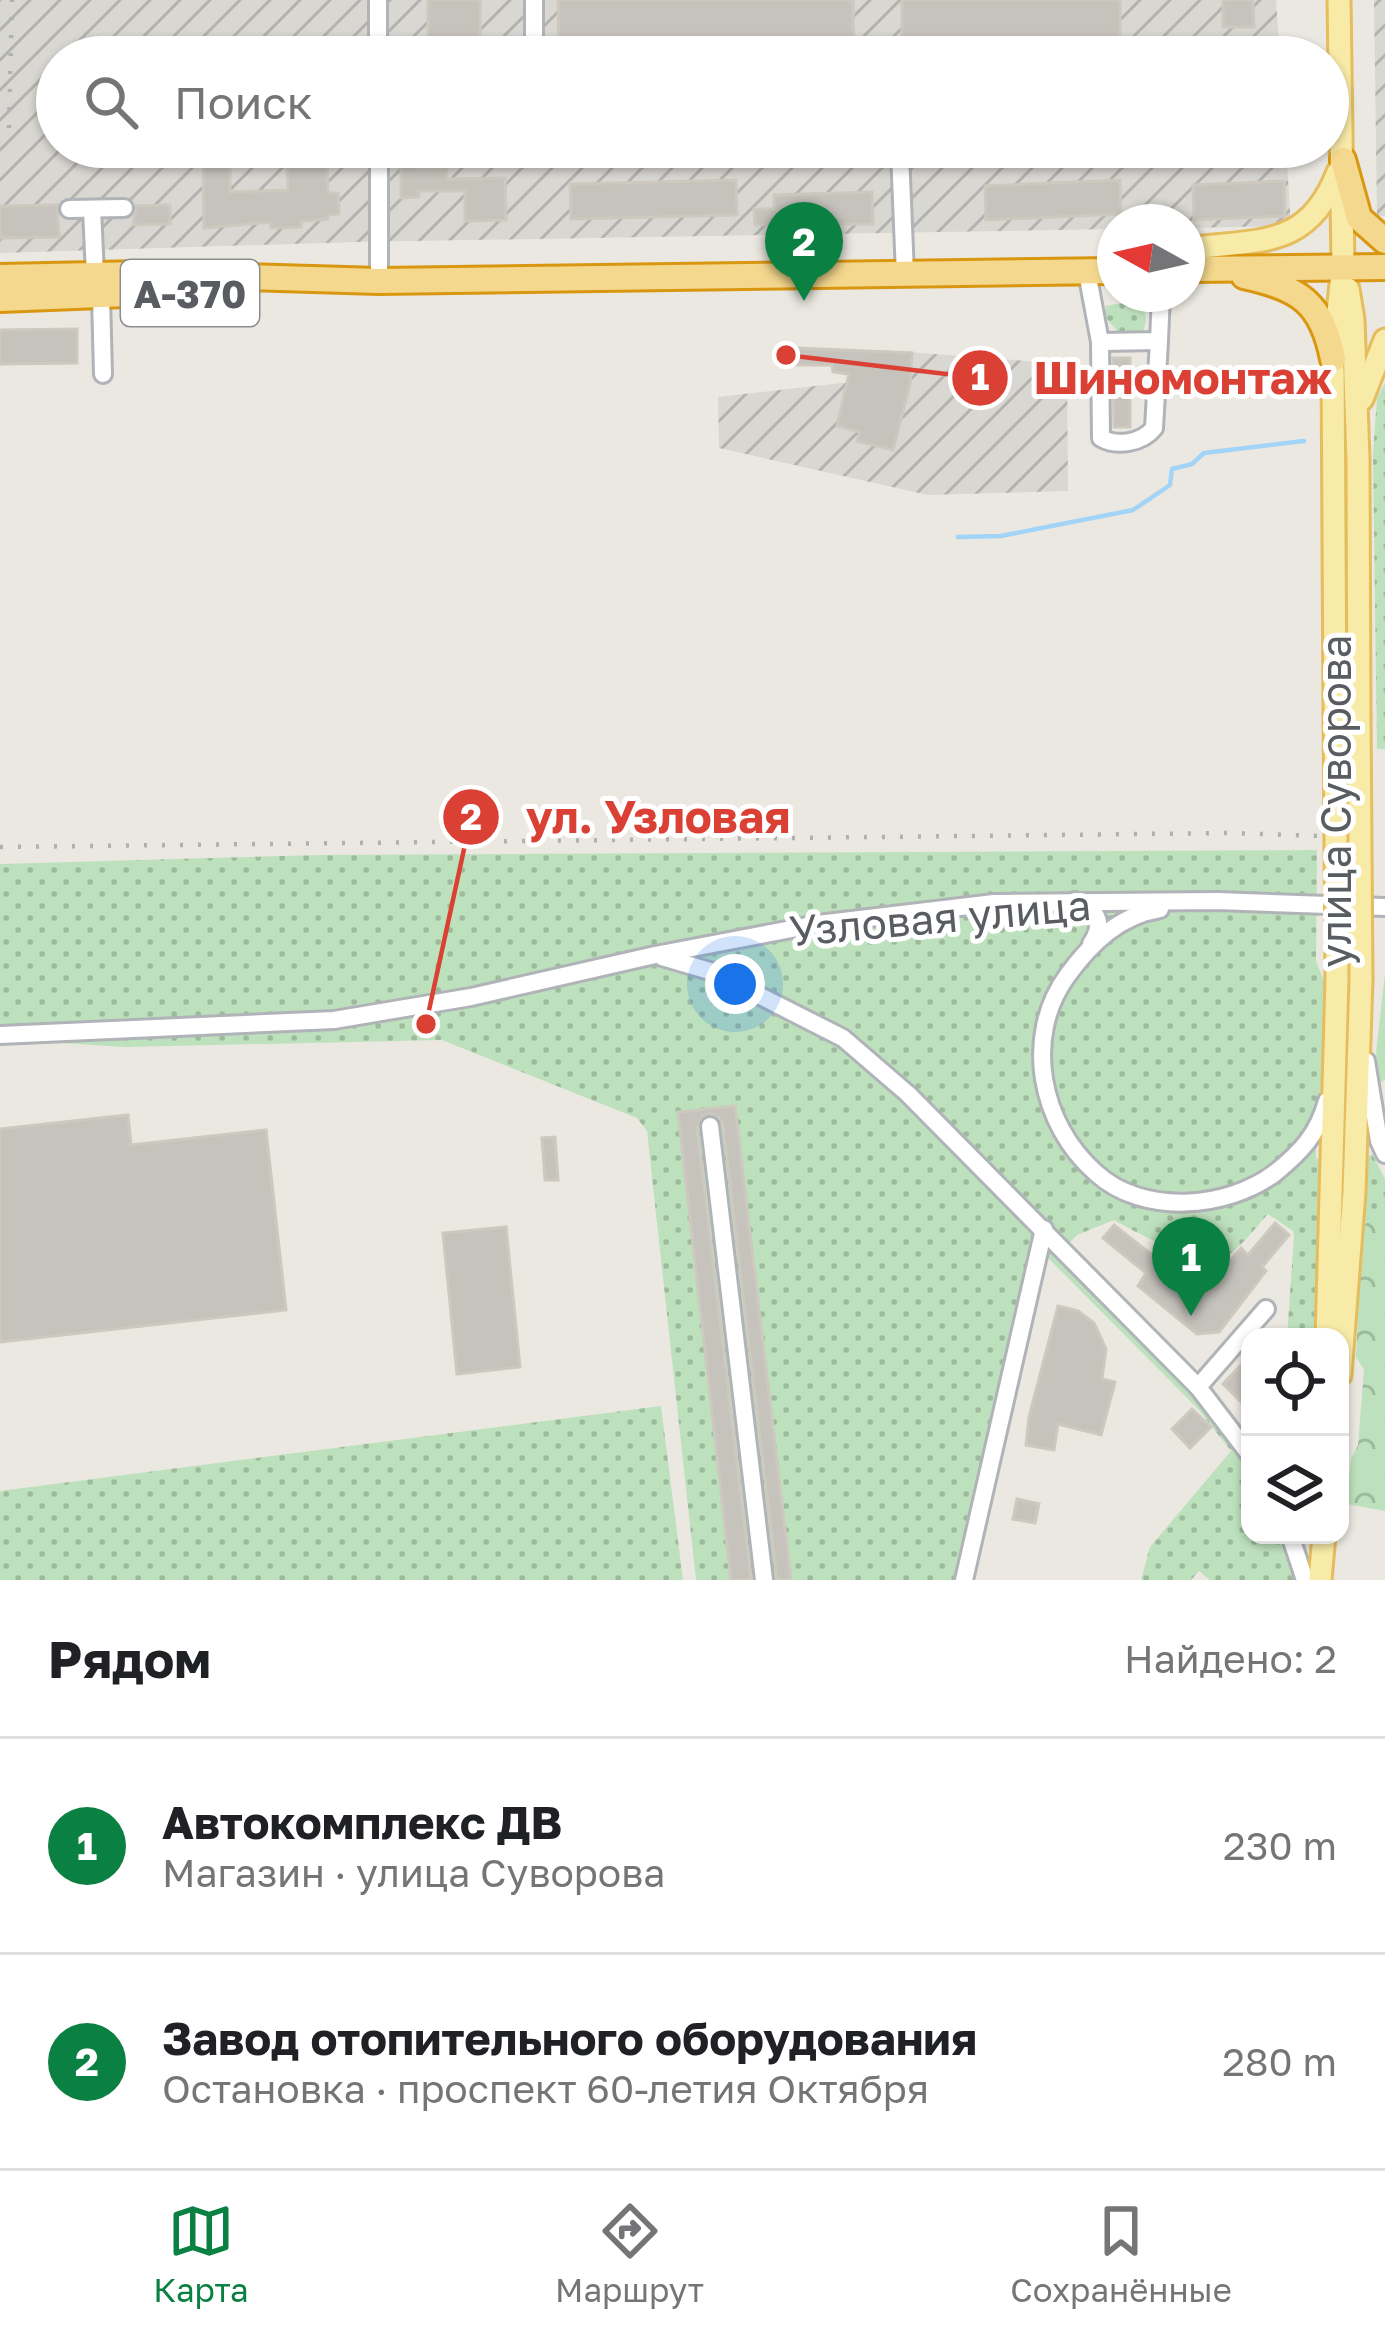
<!DOCTYPE html>
<html lang="ru">
<meta charset="utf-8">
<style>
body{margin:0;font-family:"Golos Text",sans-serif;background:#f6f6f6;color:#202124}
.controls{position:absolute;right:36px;bottom:36px;display:grid;overflow:hidden;border-radius:24px;box-shadow:0 3px 9px #0004}
.controls button{width:108px;height:108px;display:grid;place-items:center;padding:0;border:0;border-bottom:3px solid #e0e0e0;background:#fff;color:#202124;font:60px sans-serif}
.compass{position:absolute;left:1097px;top:204px;width:108px;height:108px;border-radius:50%;background:#fff;box-shadow:0 3px 9px #0004;rotate:278deg}
.you{position:absolute;left:735px;top:984px;width:42px;height:42px;margin:-30px;border:9px solid #fff;border-radius:50%;background:#1a73e8;box-shadow:0 0 0 18px #1a73e833}
.badge{display:grid;place-items:center;width:78px;height:78px;border-radius:50%;background:#0b8043;color:#fff;font-size:39px;font-weight:700}
.pin{position:absolute;translate:-50% -99px;filter:drop-shadow(0 3px 6px #0008)}
.pin::after{content:'';position:absolute;top:63px;width:42px;height:36px;background:inherit;clip-path:polygon(0 0,100% 0,50% 100%)}
.list{margin:0;padding:0;list-style:none}
h2{display:flex;justify-content:space-between;align-items:center;height:156px;margin:0;padding:0 48px;font-size:51px}
h2 small{font-size:39px;font-weight:400;color:#757577}
.list li{display:grid;grid-template-columns:78px 1fr auto;gap:36px;align-items:center;box-sizing:border-box;height:216px;padding:0 48px;border-top:3px solid #e0e0e0}
.list b{display:block;font-size:45px;white-space:nowrap}
.list p{margin:0;font-size:39px;white-space:nowrap;color:#757577}
.list em{font-size:39px;font-style:normal;color:#757577}
.icon{flex:none;width:66px;height:66px;fill:none;stroke:currentColor;stroke-width:2;stroke-linecap:round;stroke-linejoin:round}
.map{position:relative;flex:none;width:1385px;height:1580px;overflow:hidden}
.search{position:absolute;background:#fff;box-shadow:0 3px 9px #0004;left:36px;right:36px;top:36px;height:132px;display:flex;align-items:center;gap:30px;box-sizing:border-box;padding:0 42px;border-radius:66px;color:#757577;font-size:45px}
.sheet{height:588px;background:#fff}
nav{display:flex;justify-content:space-around;align-items:center;box-sizing:border-box;height:168px;border-top:3px solid #e0e0e0;background:#fff;font-size:33px;color:#757577}
nav a{display:grid;justify-items:center;gap:6px}
nav .on{color:#0b8043}
.map>svg:first-child{display:block}
.industrial{fill:url(#industrial-furrows)}
.grass{fill:url(#grass-dots)}
.forest{fill:url(#forest-crowns)}
.lines{fill:none;stroke-linecap:round;stroke-linejoin:round}
.stream{stroke:#a2d4f8;stroke-width:4.5}
.building{fill:#c6c3bd;stroke:#cec9bf;stroke-width:3}
.minor-casing{stroke:#b0b3b7;stroke-width:22}
.major-casing{stroke:#e6bd5e;stroke-width:27}
.highway-casing{stroke:#d99711;stroke-width:30}
.minor{stroke:#fff;stroke-width:16}
.major{stroke:#f8eaa7;stroke-width:21}
.highway{stroke:#f4d88d;stroke-width:24}
.rail{stroke:#afb0b0;stroke-width:4.5;stroke-dasharray:3 15;stroke-linecap:butt}
.major-bridge-casing{stroke:#e6bd5e;stroke-width:27;stroke-linecap:butt}
.major-bridge{stroke:#f8eaa7;stroke-width:21}
.labels{text-anchor:middle;dominant-baseline:central;stroke-width:10;stroke-linejoin:round;paint-order:stroke}
.shield{fill:#fff;stroke:#8b8d90;stroke-width:3}
.shield-label{font-size:39px;font-weight:bold;fill:#595c60}
.street-label{font-size:42px;fill:#595c60;stroke:#fff}
.leader{fill:none;stroke:#db4035;stroke-width:4.5}
.callout-dot{fill:#db4035;stroke:#fff;stroke-width:4.5}
.mark-label{font-size:36px;text-anchor:middle;font-weight:bold;fill:#fff}
.callout-label{font-size:45px;text-anchor:middle;font-weight:bold;fill:#db4035;stroke:#fff;stroke-width:10;stroke-linejoin:round;paint-order:stroke}
</style>
<div class="map">
<svg width="1385" height="1580" viewBox="0 0 1385 1580">
<defs>
<pattern id="industrial-furrows" width="10" height="10" patternUnits="userSpaceOnUse" patternTransform="scale(3)"><rect width="10" height="10" fill="#d9d7d2"/><path d="M-1 1l2-2M0 10L10 0M9 11l2-2" fill="none" stroke="#b3b2ae"/></pattern>
<pattern id="grass-dots" width="8" height="8" patternUnits="userSpaceOnUse" patternTransform="scale(3)"><rect width="8" height="8" fill="#bee1bd"/><path d="M2 2h.1M6 6h.1" fill="none" stroke="#9dba9d" stroke-width="1.8" stroke-linecap="round"/></pattern>
<pattern id="forest-crowns" width="20" height="18" patternUnits="userSpaceOnUse" patternTransform="scale(3)"><rect width="20" height="18" fill="#bee1bd"/><path d="M2 6a3 3 0 1 1 6 0M12 15a3 3 0 1 1 6 0" fill="none" stroke="#9dba9d"/></pattern>
</defs>
<rect width="100%" height="100%" fill="#eae8e0"/>
<g class="industrial">
<path d="M0,0H1276L1280,57H57V147H1286L1291,226L1187,228V222H1115V229L356,242L0,253Z"/>
<path d="M1374,0H1385V216H1377Z"/>
<path d="M880,350L1067,364L1068,491L928,495L719,448L718,397L878,379Z"/>
</g>
<g class="grass">
<path d="M1136,300C1147,312 1149,320 1141,334L1121,335L1104,316L1106,306Z"/>
<path d="M1385,383V749H1377L1373,454L1377,398Z"/>
<path d="M1317,850L1316,961L1325,983L1327,1065L1316,1108V1158L1325,1162L1316,1337H1287L1294,1236L1293,1231L1268,1214C1256,1227 1243,1245 1228,1255C1204,1271 1138,1233 1114,1220L1077,1235L1063,1249L1236,1432L1250,1419V1535H1305L1302,1580H1210L1199,1571L1191,1580H1141L1150,1547L1231,1451L1198,1409L1048,1258L973,1580H696L647,1131L637,1118L442,1040L124,1047L0,1039V864L319,855Z"/>
<path d="M1372,1154L1385,1179V1204L1362,1228L1365,1158Z"/>
<path d="M661,1406L683,1580H0V1491Z"/>
</g>
<g class="forest">
<path d="M1385,973V1080L1379,1083L1376,1053Z"/>
<path d="M1385,1204V1511L1347,1504L1351,1459L1358,1445L1364,1370L1356,1357L1362,1228Z"/>
</g>
<g class="lines">
<path class="stream" d="M958,537L1001,536L1133,510L1170,485L1172,469L1192,464L1204,453L1304,441"/>
</g>
<g class="building">
<rect x="428" y="0" width="52" height="57"/>
<path d="M558,0H853L854,57H559Z"/>
<rect x="902" y="0" width="218" height="57"/>
<path d="M1223,0H1253L1254,27H1223Z"/>
<path d="M401,147H419V169H447V179L505,178L506,220L465,221V191H419V197L401,198Z"/>
<path d="M327,164L328,193H338L339,214L328,215V219L301,221V227L271,228L270,222L204,228L203,165H230V192L288,190L287,165Z"/>
<path d="M736,180L737,215L571,219L570,184Z"/>
<path d="M1120,180L1121,214L986,220L985,186Z"/>
<path d="M1284,181L1285,216L1194,220L1193,185Z"/>
<path d="M872,192L873,224L755,225L754,209H774V195Z"/>
<path d="M57,205L59,237L0,238V206Z"/>
<path d="M170,205V224L133,225L136,206Z"/>
<path d="M77,329V363L0,364V330Z"/>
<path d="M795,348L912,353L910,384L893,450L857,441L860,432L837,426L849,374L833,372L832,365H795Z"/>
<path d="M1113,358H1130V427H1114Z"/>
<path d="M735,1106L791,1580H777L723,1124L719,1118L710,1113L702,1117L697,1128L751,1580H731L678,1112Z"/>
<path d="M128,1115L131,1145L266,1130L286,1310L0,1342V1129Z"/>
<path d="M555,1137L558,1180H545L542,1138Z"/>
<path d="M1275,1223L1289,1235L1262,1267L1266,1271L1219,1332L1197,1334L1138,1286L1146,1273L1103,1238L1114,1225L1179,1276L1186,1269L1201,1283L1212,1270L1219,1275L1241,1248L1248,1255Z"/>
<path d="M506,1227L520,1367L457,1374L443,1233Z"/>
<path d="M1058,1306L1078,1311L1094,1323L1106,1349L1102,1379L1115,1382L1101,1435L1058,1424L1054,1450L1026,1445L1029,1417Z"/>
<path d="M1244,1362L1250,1368V1393L1241,1402L1223,1384Z"/>
<path d="M1192,1409L1211,1427L1190,1448L1172,1429Z"/>
<path d="M1017,1499L1039,1504L1035,1523L1013,1519Z"/>
</g>
<g class="lines">
<defs>
<g id="minor">
<path d="M378,0V57"/>
<path d="M534,0V57"/>
<path d="M379,147V281"/>
<path d="M534,147V152L900,153L905,274"/>
<path d="M69,209L124,208"/>
<path d="M92,209L95,275"/>
<path d="M1087,272L1100,342L1159,341L1161,294"/>
<path d="M101,297L103,374"/>
<path d="M1100,342L1101,438C1117,447 1142,443 1154,428L1159,341"/>
<path d="M1075,901C1098,910 1105,923 1091,944"/>
<path d="M1160,909C1120,915 1091,943 1067,976C1023,1037 1040,1124 1096,1173C1143,1216 1227,1209 1275,1173C1301,1152 1318,1134 1327,1101"/>
<path d="M662,957L713,972L843,1038L908,1094L1198,1387L1250,1455"/>
<path d="M0,1035L334,1020L471,997L655,955L818,924L994,903L1217,901L1385,907"/>
<path d="M1366,1061L1379,1141L1385,1154"/>
<path d="M710,1126L764,1580"/>
<path d="M1198,1387L1266,1309"/>
<path d="M1290,1535L1305,1580"/>
<path d="M964,1580L1044,1229"/>
</g>
<g id="major">
<path d="M1187,249C1259,239 1308,250 1338,172"/>
<path d="M1348,289L1353,320L1358,459L1359,712"/>
<path d="M1362,399L1385,340"/>
<path d="M1335,712L1333,359L1343,265L1339,0"/>
<path d="M1327,1337L1337,979"/>
<path d="M1340,1375L1354,1192L1361,979"/>
<path d="M1320,1580L1324,1535"/>
</g>
<g id="highway">
<path d="M1343,160L1359,218L1385,241"/>
<path d="M1187,269L1385,267"/>
<path d="M1244,276C1299,288 1322,302 1333,359"/>
<path d="M0,277L142,274L379,281L1115,271"/>
<path d="M0,299L227,290"/>
</g>
</defs>
<use href="#minor" class="minor-casing"/>
<use href="#major" class="major-casing"/>
<use href="#highway" class="highway-casing"/>
<use href="#minor" class="minor"/>
<use href="#major" class="major"/>
<use href="#highway" class="highway"/>
<g class="rail">
<path d="M9,128L12,0"/>
<path d="M0,847L1228,833L1385,838"/>
</g>
<defs>
<g id="major-bridge">
<path d="M1335,712L1337,979"/>
<path d="M1359,712L1361,979"/>
</g>
</defs>
<use href="#major-bridge" class="major-bridge-casing"/>
<use href="#major-bridge" class="major-bridge"/>
</g>
<g class="labels">
<rect class="shield" x="121" y="260" width="138" height="66" rx="9"/>
<g class="shield-label">
<text x="190" y="293">А-370</text>
</g>
<g class="street-label">
<text transform="translate(1335 801) rotate(-90)">улица Суворова</text>
<text transform="translate(940 917) rotate(-5)">Узловая улица</text>
</g>
</g>
<path class="leader" d="M786 355L980 378M426 1024L471 817"/>
<g class="callout-dot">
<circle cx="786" cy="355" r="12"/>
<circle cx="426" cy="1024" r="12"/>
<circle cx="980" cy="378" r="30"/>
<circle cx="471" cy="817" r="30"/>
</g>
<g class="mark-label">
<text x="980" y="390">1</text>
<text x="471" y="830">2</text>
</g>
<g class="callout-label">
<text x="1183" y="394">Шиномонтаж</text>
<text x="658" y="833">ул. Узловая</text>
</g>
</svg>
<div class="controls">
<button><svg class="icon" aria-label="locate" viewBox="0 0 24 24"><circle cx="12" cy="12" r="6"/><path d="M12 2v4M12 18v4M2 12h4M18 12h4"/></svg></button>
<button><svg class="icon" aria-label="layers" viewBox="0 0 24 24"><path d="M12 4l9 5-9 5-9-5zM3 14l9 5 9-5"/></svg></button>
</div>
<svg class="compass" viewBox="-18 -18 36 36"><path d="M0-13l5 13h-10z" fill="#e53935"/><path d="M0 13l5-13h-10z" fill="#757577"/></svg>
<div class="you"></div>
<div class="pin badge" style="left:1191px;top:1316px">1</div>
<div class="pin badge" style="left:804px;top:301px">2</div>
<div class="search"><svg class="icon" aria-label="search" viewBox="0 0 24 24"><circle cx="10" cy="10" r="6"/><path d="M15 15l6 6"/></svg>Поиск</div>
</div>
<section class="sheet">
<h2>Рядом<small>Найдено: 2</small></h2>
<ul class="list">
<li><span class="badge">1</span><div><b>Автокомплекс ДВ</b><p>Магазин · улица Суворова</p></div><em>230 m</em></li>
<li><span class="badge">2</span><div><b>Завод отопительного оборудования</b><p>Остановка · проспект 60-летия Октября</p></div><em>280 m</em></li>
</ul>
</section>
<nav>
<a class="on"><svg class="icon" aria-label="map" viewBox="0 0 24 24"><path d="M3 6l6-2 6 2 6-2v14l-6 2-6-2-6 2zM9 4v14M15 6v14"/></svg>Карта</a>
<a><svg class="icon" aria-label="directions" viewBox="0 0 24 24"><path d="M12 3l9 9-9 9-9-9zM9 14v-3h6M13 9l2 2-2 2"/></svg>Маршрут</a>
<a><svg class="icon" aria-label="saved" viewBox="0 0 24 24"><path d="M7 4h10v16l-5-4-5 4z"/></svg>Сохранённые</a>
</nav>
